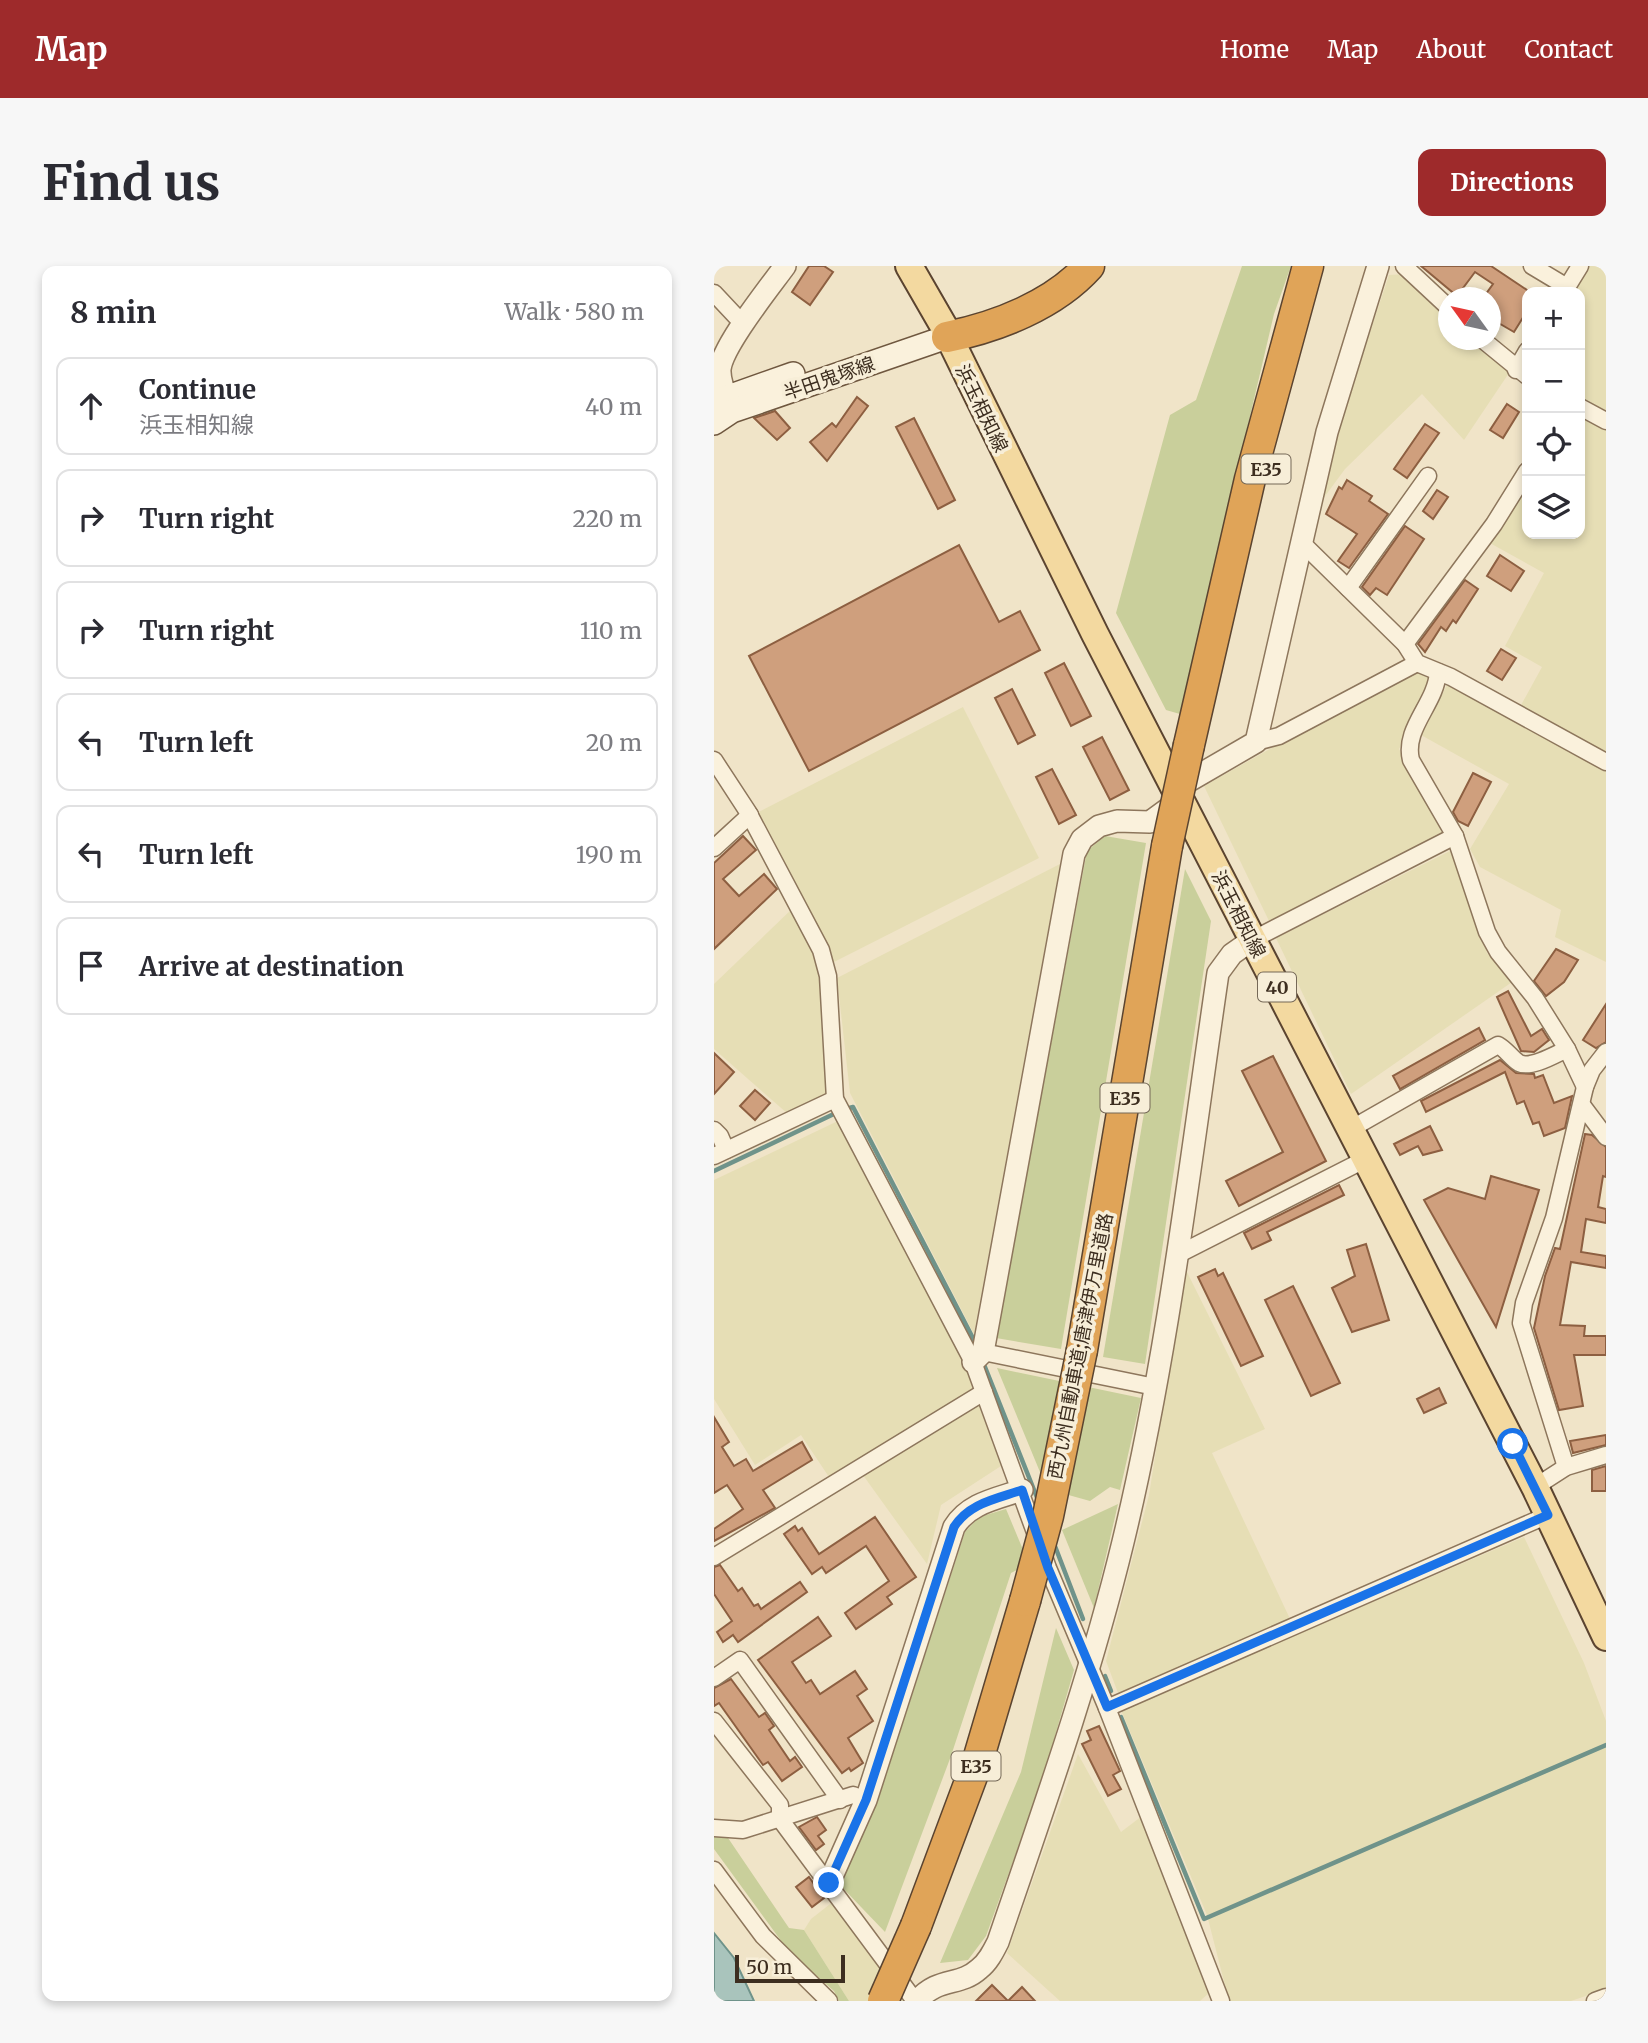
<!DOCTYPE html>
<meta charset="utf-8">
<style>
body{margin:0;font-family:Merriweather,"Noto Sans JP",serif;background:#f7f7f7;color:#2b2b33}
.controls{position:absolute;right:21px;top:21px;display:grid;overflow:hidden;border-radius:14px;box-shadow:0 4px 10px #0003}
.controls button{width:63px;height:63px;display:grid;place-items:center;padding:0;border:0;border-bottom:2px solid #e1e1e2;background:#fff;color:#2b2b33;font:35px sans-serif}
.compass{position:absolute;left:724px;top:21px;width:63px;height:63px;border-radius:50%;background:#fff;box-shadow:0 4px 10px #0003;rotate:303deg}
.scale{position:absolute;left:21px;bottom:18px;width:110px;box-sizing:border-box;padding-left:7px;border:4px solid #3d2e20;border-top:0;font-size:19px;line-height:24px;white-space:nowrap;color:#3d2e20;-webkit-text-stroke:5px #f7eed8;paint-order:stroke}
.stop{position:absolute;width:21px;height:21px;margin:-16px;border:5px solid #1a73e8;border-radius:50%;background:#fff}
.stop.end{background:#1a73e8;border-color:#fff;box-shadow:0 2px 7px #0008}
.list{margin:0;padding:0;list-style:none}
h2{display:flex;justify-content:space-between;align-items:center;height:91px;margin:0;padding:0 28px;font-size:30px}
h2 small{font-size:23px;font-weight:400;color:#7c7c81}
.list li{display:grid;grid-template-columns:46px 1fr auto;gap:21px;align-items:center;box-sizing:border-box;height:98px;margin:0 14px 14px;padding:0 14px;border:2px solid #e1e1e2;border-radius:14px}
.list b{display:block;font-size:26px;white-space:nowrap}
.list p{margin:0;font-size:23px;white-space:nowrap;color:#7c7c81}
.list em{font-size:23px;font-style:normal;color:#7c7c81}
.icon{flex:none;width:38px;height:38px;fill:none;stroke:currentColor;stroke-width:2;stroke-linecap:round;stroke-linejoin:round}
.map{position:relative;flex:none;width:892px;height:1735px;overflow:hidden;border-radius:14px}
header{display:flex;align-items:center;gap:42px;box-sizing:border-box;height:98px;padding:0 35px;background:#9e2a2b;color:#fff}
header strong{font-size:33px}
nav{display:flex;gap:38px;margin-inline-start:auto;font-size:24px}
.intro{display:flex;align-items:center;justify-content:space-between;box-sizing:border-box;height:168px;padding:0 42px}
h1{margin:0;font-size:49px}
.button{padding:18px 32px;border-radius:14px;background:#9e2a2b;color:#fff;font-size:24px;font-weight:700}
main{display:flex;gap:42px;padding:0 42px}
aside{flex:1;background:#fff;border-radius:14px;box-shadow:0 4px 10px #0003}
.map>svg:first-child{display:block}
.farmland{fill:#e6deb5}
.green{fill:#c9cf9b}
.water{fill:#a9c4bc;stroke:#6f938a;stroke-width:2}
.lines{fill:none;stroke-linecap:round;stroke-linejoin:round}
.stream{stroke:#6f938a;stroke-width:4.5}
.building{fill:#cf9f7d;stroke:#8d5f41;stroke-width:2}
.minor-casing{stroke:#8d765c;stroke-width:19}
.tertiary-casing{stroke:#8d765c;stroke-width:24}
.secondary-casing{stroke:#6f573f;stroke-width:26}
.primary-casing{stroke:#5b4430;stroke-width:30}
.motorway-casing{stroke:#5b4430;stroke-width:33}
.minor{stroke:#faf1dc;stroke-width:16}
.tertiary{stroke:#faf1dc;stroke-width:21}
.secondary{stroke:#faf1dc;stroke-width:23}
.primary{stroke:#f3d9a0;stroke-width:26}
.motorway{stroke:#e0a458;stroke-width:30}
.motorway-bridge-casing{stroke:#5b4430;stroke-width:33;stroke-linecap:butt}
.motorway-bridge{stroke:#e0a458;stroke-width:30}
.route{stroke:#1a73e8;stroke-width:9}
.labels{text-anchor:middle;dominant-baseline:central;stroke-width:7;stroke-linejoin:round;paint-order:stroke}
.shield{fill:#f7eed8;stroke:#756857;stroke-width:2}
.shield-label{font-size:18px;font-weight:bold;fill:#3d2e20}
.street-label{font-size:19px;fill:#3d2e20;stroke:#f7eed8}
</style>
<header>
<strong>Map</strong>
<nav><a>Home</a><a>Map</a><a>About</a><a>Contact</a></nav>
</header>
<div class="intro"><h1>Find us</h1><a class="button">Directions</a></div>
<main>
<aside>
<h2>8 min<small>Walk · 580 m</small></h2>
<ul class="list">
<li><svg class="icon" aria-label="ahead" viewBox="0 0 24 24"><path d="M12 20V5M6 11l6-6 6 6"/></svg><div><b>Continue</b><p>浜玉相知線</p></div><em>40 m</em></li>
<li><svg class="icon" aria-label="right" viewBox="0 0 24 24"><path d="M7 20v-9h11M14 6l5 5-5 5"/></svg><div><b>Turn right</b></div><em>220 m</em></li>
<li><svg class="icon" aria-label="right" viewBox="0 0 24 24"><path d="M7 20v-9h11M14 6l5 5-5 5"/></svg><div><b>Turn right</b></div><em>110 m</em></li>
<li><svg class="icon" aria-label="left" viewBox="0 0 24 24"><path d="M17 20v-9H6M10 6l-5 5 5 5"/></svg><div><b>Turn left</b></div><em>20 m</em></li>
<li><svg class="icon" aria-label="left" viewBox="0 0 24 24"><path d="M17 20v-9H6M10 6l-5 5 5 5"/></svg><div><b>Turn left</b></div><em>190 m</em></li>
<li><svg class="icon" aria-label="arrive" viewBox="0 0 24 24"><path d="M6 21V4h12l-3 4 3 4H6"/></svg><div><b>Arrive at destination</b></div></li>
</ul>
</aside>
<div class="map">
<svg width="892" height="1735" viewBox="0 0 892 1735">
<rect width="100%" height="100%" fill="#f0e4c8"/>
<g class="farmland">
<path d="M871,0H892V149L866,135V26H855Z"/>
<path d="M691,8L734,50V74H759L795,107L750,174L708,128L631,203L606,237L628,150L675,9Z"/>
<path d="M866,146L892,161V487L806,441L828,401L791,380L830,307L774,276L813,215V268H866Z"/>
<path d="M702,401L718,409V419L685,483L728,567L555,655L490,520Z"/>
<path d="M734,417L892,501V696L841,671L847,644L766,601L756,583L795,518L707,469Z"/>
<path d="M249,441L325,592L120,696L39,549Z"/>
<path d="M736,585L750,614L773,687L801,714L637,828L562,672Z"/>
<path d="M346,598L260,1068L136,827L123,712Z"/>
<path d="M80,641L106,696L112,830L74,848L0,783V718Z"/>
<path d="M126,854L246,1086L287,1200L227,1239L213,1298L141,1198L115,1211L87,1169L41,1199L0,1133V914Z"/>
<path d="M471,1002L551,1163L498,1187L577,1355L404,1427L392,1395L435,1229Z"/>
<path d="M810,1271L870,1397L892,1455V1723L857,1735H515L493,1649L407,1444Z"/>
<path d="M364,1488L407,1566L428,1550L495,1727L486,1735H346L293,1687Z"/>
<path d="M120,1635L194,1735H135L90,1664L97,1653Z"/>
</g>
<g class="green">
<path d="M528,0H577L560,48L466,448L452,444L402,347L456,149L482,134Z"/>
<path d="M391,570L432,577L347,1083L282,1072L373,585Z"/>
<path d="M471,603L497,655L431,1098L389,1091Z"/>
<path d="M283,1102L427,1132L406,1224L396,1221L376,1235L333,1223Z"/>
<path d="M404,1238L380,1342L348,1264Z"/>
<path d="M292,1243L315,1298L297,1307L237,1490L171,1666L124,1617L163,1537L251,1266L265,1251Z"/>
<path d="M342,1362L360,1404L328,1515L272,1670L254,1694L226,1697L307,1506Z"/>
<path d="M12,1569L75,1662L90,1664L135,1735H125L120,1725L76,1687L0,1583V1570Z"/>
</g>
<path class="water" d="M0,1667L20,1692L40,1735H0Z"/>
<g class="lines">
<g class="stream">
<path d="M132,843L139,841L262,1078"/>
<path d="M0,905L124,846"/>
<path d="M269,1096L324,1234"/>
<path d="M339,1275L369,1353"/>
<path d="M391,1410L397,1425"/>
<path d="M407,1451L490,1653L892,1479"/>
</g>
</g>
<g class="building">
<path d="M95,0H110L119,6L96,39L78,26Z"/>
<path d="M707,0H777L813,24V45L800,66L776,52V32H769L779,18L761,6L743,30Z"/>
<path d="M143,131L154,140L113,195L96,176L118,157L122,161Z"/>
<path d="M793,138L805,146L789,172L776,164Z"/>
<path d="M61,145L76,162L63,174L40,152Z"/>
<path d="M200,152L241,234L224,243L182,161Z"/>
<path d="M711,158L725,167L693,212L680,203Z"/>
<path d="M633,214L658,230L655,235L674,248L635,302L624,295L643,268L612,248L625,221L628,223Z"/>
<path d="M723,224L734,231L719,253L709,245Z"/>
<path d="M691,260L710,273L673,329L662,322L656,329L648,321Z"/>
<path d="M245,279L285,356L306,345L326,384L95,505L35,390Z"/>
<path d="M786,289L810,305L797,325L773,310Z"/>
<path d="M751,314L764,323L742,357L739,354L732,365L727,361L711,386L704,378Z"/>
<path d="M787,383L802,392L788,414L773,405Z"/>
<path d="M350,397L377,450L357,460L331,407Z"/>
<path d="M298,423L321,469L304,478L281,432Z"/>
<path d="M388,471L415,524L396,534L369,481Z"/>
<path d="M338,503L362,549L345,558L322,511Z"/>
<path d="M759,507L777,516L754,560L744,555L739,546Z"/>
<path d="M29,570L42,584L9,613L25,630L50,608L63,623L0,683V597Z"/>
<path d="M842,683L864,694L850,716L832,730L820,715Z"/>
<path d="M794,725L817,770L828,763L835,774L820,786L807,785L783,731Z"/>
<path d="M892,738V776L882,782L869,774Z"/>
<path d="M765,762L771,774L686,823L679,810Z"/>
<path d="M0,787L20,806L0,828Z"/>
<path d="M559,790L612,895L525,940L512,915L569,886L528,805Z"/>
<path d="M786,794L802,807L820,808L821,812L829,809L840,837L858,830L851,862L830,870L825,856L819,858L810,835L803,838L791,806L712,846L707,835Z"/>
<path d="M41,824L56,837L41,854L26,840Z"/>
<path d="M716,860L728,884L709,889L704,880L686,889L680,878Z"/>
<path d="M871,868L878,869L892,881V911L889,910L884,941L892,943V957L872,953L867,986L892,990V1002L857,996L846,1059L871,1060L870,1070H892V1089H860L869,1140L845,1144L820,1062L831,1010L841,982L846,983Z"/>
<path d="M777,910L825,924L782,1061L710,934L734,922L771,933Z"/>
<path d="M625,919L630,929L553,966L557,974L538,983L530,967Z"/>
<path d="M652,978L675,1054L638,1066L618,1022L641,1010L633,984Z"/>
<path d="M501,1003L504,1010L509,1007L549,1090L527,1100L484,1011Z"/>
<path d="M579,1020L626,1117L597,1130L551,1034Z"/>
<path d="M725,1122L732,1137L710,1147L703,1133Z"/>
<path d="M0,1151L15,1176L8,1181L20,1200L32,1193L39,1205L88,1176L98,1194L49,1224L61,1242L0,1275V1263L29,1243L13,1219L0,1227Z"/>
<path d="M892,1169V1179L859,1187L856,1175Z"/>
<path d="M892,1200V1225H878V1204Z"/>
<path d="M161,1251L202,1311L173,1331L178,1338L142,1363L131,1347L175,1315L152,1280L112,1307L108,1301L98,1308L70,1268L81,1260L84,1265L88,1262L105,1288Z"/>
<path d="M6,1299L24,1325L28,1322L40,1340L44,1338L47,1343L86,1316L93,1326L24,1376L19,1369L9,1376L3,1366L18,1355L0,1328V1301Z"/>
<path d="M104,1351L117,1370L78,1396L92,1417L97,1414L106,1428L141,1405L153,1423L143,1430L159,1455L134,1472L149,1497L137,1505L135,1502L128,1507L44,1394Z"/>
<path d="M17,1413L45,1451L51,1447L60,1460L55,1464L76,1495L81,1491L88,1501L68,1515L54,1496L49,1499L5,1437L0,1440V1422Z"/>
<path d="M385,1460L406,1505L399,1509L407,1523L394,1530L368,1478L377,1474L373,1465Z"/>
<path d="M103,1551L112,1564L104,1570L110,1578L102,1584L85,1561Z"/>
<path d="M95,1611L110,1632L98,1641L82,1621Z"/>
<path d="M278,1719L294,1735L308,1721L321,1735H262Z"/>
</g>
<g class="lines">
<defs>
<g id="minor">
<path d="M690,0L734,41"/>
<path d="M818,0L853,21"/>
<path d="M850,26L866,0"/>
<path d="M0,27L30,59"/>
<path d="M769,74L813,110"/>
<path d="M802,104L813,85"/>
<path d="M866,141L892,155"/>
<path d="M587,276L691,378L703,397L737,411L892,496"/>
<path d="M634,322L714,210"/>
<path d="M691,378L780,258L813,205"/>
<path d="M724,406C722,438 689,462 697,494L741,570L773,666L784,686L821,732L853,783L871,821"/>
<path d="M542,476L565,470L703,397"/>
<path d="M0,494L34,546L107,684L114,710L121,833L259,1096L334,1302L393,1442L507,1735"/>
<path d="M0,582L36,549"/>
<path d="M538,674L741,570"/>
<path d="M868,839L892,871"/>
<path d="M0,864L6,870L12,884"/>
<path d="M635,864L784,779C793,784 797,792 805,797C817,803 842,788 853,783"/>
<path d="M0,890L121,833"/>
<path d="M463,989L650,894"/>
<path d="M269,1086L441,1121"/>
<path d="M852,1201L807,1057L810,1037L840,952L871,821L878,804L892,786"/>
<path d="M821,1221L852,1201L892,1189"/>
<path d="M0,1291L270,1126"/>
<path d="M0,1412L26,1394L126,1534"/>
<path d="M393,1442L834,1249"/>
<path d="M0,1455L66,1539V1553L201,1735"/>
<path d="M0,1562L29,1564L139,1529L152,1534"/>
<path d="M0,1604L49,1670L115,1735"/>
<path d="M881,1735L892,1731"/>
</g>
<g id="tertiary">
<path d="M18,145C13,132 5,117 6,103C9,79 55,22 71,0"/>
<path d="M461,523L542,476L613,166L664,0"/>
<path d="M259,1096L269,1086L360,588L368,573L385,560L403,555L436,556L466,534"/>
<path d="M115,1617L152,1534L240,1261C255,1237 282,1233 308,1224"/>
<path d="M203,1735C225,1710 245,1721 265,1703C274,1696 279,1686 284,1676C329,1544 376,1412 409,1276C454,1090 476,897 504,707L518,688L538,674"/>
</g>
<g id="secondary">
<path d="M0,136L79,108"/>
<path d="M0,157L18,145L233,71"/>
</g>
<path id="primary" d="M195,0L229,59L381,368L821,1221L892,1371"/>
<g id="motorway">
<path d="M233,71C283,61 340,39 375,0"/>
<path d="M475,479L536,213L594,0"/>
<path d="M368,1084L453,580"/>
<path d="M202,1660L264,1494L311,1335"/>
</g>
</defs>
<use href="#minor" class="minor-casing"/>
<use href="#tertiary" class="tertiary-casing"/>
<use href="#secondary" class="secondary-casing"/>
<use href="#primary" class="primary-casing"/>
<use href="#motorway" class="motorway-casing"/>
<use href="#minor" class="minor"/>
<use href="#tertiary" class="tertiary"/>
<use href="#secondary" class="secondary"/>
<use href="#primary" class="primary"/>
<use href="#motorway" class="motorway"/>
<defs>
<g id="motorway-bridge">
<path d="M453,580L475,479"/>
<path d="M311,1335L334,1250L368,1084"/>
<path d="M169,1735L202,1660"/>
</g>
</defs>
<use href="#motorway-bridge" class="motorway-bridge-casing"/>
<use href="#motorway-bridge" class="motorway-bridge"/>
</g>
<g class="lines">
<path class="route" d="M115,1617L152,1534L240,1261C255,1237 282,1233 308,1224L334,1302L393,1441L834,1249L799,1178"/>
</g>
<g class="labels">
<g class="shield">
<rect x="527.5" y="188.5" width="49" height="29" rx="5"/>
<rect x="544" y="706.5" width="38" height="29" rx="5"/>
<rect x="386.5" y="817.5" width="49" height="29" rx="5"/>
<rect x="237.5" y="1485.5" width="49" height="29" rx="5"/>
</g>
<g class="shield-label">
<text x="552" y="203">E35</text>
<text x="563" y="721">40</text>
<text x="411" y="832">E35</text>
<text x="262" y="1500">E35</text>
</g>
<g class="street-label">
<text transform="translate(115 112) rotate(-19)">半田鬼塚線</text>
<text transform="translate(268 142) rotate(64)">浜玉相知線</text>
<text transform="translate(525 648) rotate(63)">浜玉相知線</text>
<text transform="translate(366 1080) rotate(-79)">西九州自動車道;唐津伊万里道路</text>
</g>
</g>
</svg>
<div class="controls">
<button>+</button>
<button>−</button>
<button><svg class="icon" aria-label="locate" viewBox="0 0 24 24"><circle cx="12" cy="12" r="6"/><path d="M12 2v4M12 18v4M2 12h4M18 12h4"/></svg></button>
<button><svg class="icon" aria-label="layers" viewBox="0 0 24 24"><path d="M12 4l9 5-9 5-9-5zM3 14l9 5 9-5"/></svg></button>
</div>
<svg class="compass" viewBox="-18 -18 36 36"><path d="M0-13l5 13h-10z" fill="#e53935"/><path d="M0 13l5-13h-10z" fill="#7c7c81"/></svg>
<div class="scale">50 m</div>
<div class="stop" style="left:799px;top:1178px"></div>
<div class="stop end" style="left:115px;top:1617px"></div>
</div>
</main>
